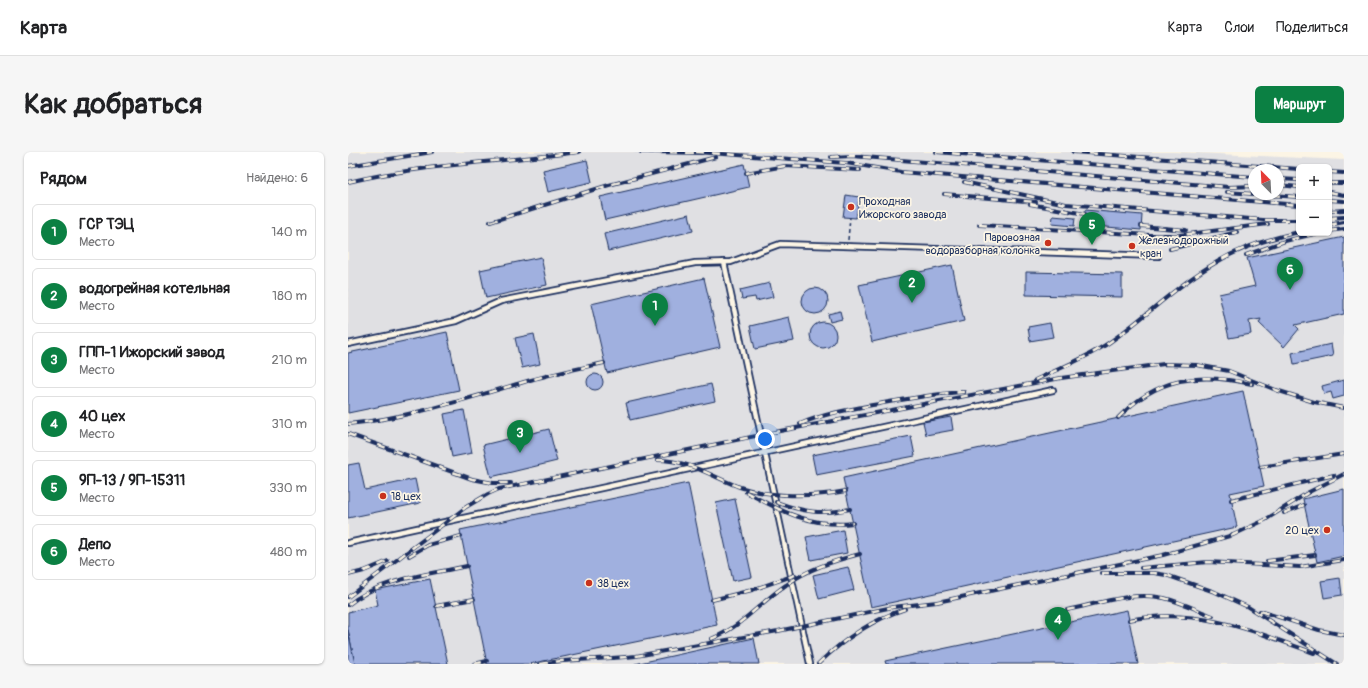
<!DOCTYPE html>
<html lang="ru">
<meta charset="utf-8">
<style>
body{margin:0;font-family:Pangolin,sans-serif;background:#f6f6f6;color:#202124}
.controls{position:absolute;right:12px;top:12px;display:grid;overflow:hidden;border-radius:6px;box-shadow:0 1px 3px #0004}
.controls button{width:36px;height:36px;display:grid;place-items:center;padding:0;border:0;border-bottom:1px solid #e0e0e0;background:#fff;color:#202124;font:20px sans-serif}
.compass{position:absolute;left:900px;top:12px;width:36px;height:36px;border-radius:50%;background:#fff;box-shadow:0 1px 3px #0004;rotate:336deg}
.you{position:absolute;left:417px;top:287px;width:14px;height:14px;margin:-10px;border:3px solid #fff;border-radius:50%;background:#1a73e8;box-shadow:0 0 0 6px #1a73e833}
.badge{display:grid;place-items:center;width:26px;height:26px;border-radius:50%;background:#0b8043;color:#fff;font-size:13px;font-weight:700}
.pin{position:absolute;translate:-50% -33px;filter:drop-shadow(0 1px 2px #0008)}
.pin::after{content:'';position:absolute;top:21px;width:14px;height:12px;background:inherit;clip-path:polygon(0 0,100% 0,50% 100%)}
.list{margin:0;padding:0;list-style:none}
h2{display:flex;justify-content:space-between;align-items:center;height:52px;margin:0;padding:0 16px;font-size:17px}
h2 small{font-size:13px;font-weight:400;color:#757577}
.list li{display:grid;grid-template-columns:26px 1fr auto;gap:12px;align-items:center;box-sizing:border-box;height:56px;margin:0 8px 8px;padding:0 8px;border:1px solid #e0e0e0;border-radius:6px}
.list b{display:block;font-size:15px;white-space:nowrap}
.list p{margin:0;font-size:13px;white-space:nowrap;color:#757577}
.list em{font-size:13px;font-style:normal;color:#757577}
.map{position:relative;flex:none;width:996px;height:512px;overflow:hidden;border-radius:6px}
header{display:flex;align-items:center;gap:24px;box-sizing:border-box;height:56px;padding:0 20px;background:#fff;border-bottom:1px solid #e0e0e0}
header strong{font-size:19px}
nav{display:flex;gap:22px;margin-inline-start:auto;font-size:14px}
.intro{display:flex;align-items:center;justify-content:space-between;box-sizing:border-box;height:96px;padding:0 24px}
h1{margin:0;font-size:28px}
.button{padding:10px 18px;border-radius:6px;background:#0b8043;color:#fff;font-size:14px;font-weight:700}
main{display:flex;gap:24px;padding:0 24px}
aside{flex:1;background:#fff;border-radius:6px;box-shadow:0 1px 3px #0004}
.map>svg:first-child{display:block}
.built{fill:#e0e0e3;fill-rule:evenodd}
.building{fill:#a0b0df;stroke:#1b2f5e}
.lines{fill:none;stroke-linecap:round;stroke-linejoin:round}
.lane-casing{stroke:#1b2f5e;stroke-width:8}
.path{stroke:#1b2f5e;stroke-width:1.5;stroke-dasharray:4 3;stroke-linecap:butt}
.lane{stroke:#fcf5e5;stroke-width:4.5}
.rail-casing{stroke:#1b2f5e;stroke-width:4}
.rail{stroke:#fcf5e5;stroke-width:2.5;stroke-dasharray:8;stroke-linecap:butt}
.poi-dot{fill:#c8321e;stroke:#fcf5e5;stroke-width:1.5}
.labels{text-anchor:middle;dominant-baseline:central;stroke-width:3.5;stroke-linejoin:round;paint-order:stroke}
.poi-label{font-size:11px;fill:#1b2f5e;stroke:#fcf5e5;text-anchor:start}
</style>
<header>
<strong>Карта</strong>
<nav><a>Карта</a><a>Слои</a><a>Поделиться</a></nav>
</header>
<div class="intro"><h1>Как добраться</h1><a class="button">Маршрут</a></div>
<main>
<aside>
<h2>Рядом<small>Найдено: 6</small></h2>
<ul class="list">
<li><span class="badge">1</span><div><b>ГСР ТЭЦ</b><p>Место</p></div><em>140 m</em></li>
<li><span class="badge">2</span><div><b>водогрейная котельная</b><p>Место</p></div><em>180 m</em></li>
<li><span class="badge">3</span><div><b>ГПП-1 Ижорский завод</b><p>Место</p></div><em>210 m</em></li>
<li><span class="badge">4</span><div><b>40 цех</b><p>Место</p></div><em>310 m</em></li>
<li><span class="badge">5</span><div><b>9П-13 / 9П-15311</b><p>Место</p></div><em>330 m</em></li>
<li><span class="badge">6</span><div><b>Депо</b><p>Место</p></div><em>480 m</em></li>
</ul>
</aside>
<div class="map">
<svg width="996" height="512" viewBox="0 0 996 512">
<rect width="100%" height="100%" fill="#fcf5e5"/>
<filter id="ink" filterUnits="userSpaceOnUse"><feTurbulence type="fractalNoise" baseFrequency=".025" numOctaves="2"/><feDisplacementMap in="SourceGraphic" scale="8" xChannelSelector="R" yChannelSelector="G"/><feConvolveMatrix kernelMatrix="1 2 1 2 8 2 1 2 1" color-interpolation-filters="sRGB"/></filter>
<g filter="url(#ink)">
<path class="built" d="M0,0H825L996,8V512H0ZM951,15H981V81H951ZM906,18H930V42H906Z"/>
<g class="building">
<path d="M239,8L244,30L200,40L195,18Z"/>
<path d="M396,12L401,35L257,68L252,45Z"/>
<path d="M498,43L511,45L508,66L495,65Z"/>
<path d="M737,58L794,63L793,78L736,73Z"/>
<path d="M341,62L345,79L260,99L256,82Z"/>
<path d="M705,64L727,66L726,74L704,72Z"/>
<path d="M996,85V162L947,173L951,177L936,195L911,171L913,167L901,169L903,182L881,186L871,142L907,134L899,106Z"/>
<path d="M193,105L199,133L138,146L132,118Z"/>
<path d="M604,113L616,169L524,190L511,133Z"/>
<path d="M678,120L774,122V145L678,143Z"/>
<path d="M356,126L372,195L259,221L243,152Z"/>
<path d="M422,131L425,145L408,149L407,145L394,147L392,138Z"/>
<circle cx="467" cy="149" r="13"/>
<path d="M492,159L494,167L482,170L480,162Z"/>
<path d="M441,165L446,189L407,197L402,174Z"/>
<circle cx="475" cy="183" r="13"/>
<path d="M702,171L705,185L682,189L680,175Z"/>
<path d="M99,180L111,238L0,261V201Z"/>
<path d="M186,182L192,212L174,216L167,186Z"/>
<path d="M983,192L985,204L946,212L944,201Z"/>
<circle cx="247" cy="230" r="8"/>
<path d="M996,228V244L985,247L983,240L976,242L974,234Z"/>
<path d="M363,232L367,249L282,268L278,251Z"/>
<path d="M895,239L916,334L882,341L889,375L523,455L495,326Z"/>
<path d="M116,258L124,301L104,305L96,262Z"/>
<path d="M603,265L605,278L578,283L575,270Z"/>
<path d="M201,277L209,309L143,325L135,293Z"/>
<path d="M563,284L567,304L468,323L464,303Z"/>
<path d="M11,311L17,338L67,327L72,351L0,366V313Z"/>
<path d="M340,331L369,473L181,512H139L112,378Z"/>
<path d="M996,337V404L969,410L955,347Z"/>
<path d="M387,347L404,425L385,429L368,351Z"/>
<path d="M495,378L499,401L463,408L458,385Z"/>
<path d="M500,415L506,438L471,447L465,423Z"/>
<path d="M992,426L994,443L976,446L973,429Z"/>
<path d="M82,427L100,512H7L0,477V460L30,453L27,438Z"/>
<path d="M779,458L790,512H538L537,509Z"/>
<path d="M0,478L7,512H0Z"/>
<path d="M406,486L411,512H287Z"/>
</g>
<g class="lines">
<defs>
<g id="lane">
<path d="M376,110L462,512"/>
<path d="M0,192L108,169L153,149L347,111L383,110L432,92L810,104"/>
<path d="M0,391L705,238"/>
</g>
</defs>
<use href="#lane" class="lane-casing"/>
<path class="path" d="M500,88L502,65"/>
<use href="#lane" class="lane"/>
<defs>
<g id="rail">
<path d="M293,0H309"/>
<path d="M306,0L354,1"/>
<path d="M348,0L498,11L553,20L951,53"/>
<path d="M588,0L906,25"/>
<path d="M725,0L951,17"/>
<path d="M483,5L504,4L881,35L906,34"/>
<path d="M0,14L84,0"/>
<path d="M981,20L996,21"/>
<path d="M398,21L437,14L512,18"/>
<path d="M930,27L951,28"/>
<path d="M0,30C76,12 154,10 231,0"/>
<path d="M616,30L718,52L915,68H951"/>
<path d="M981,31H996"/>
<path d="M930,33L951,35"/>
<path d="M879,40L906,42"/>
<path d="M981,40L996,43"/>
<path d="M596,42L688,50"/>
<path d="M908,42L951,45"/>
<path d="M981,48L996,49"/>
<path d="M682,52L737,62"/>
<path d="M981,59L996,58"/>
<path d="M981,66L996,65"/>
<path d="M142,70L261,33L368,5"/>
<path d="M631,73L802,83H832L920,72"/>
<path d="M981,73L996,70"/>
<path d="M793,74L838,78"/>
<path d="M981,79L996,77"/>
<path d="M822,97L889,80"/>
<path d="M898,103L937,89L970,81"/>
<path d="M687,228C712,216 739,206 762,190C799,164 830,132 869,110C894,95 923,86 951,80"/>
<path d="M770,266C809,225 851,220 904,232"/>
<path d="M0,272C60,266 118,247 176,230C202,222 229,217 256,211"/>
<path d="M452,272C480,260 510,256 541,250C566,246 591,241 616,240"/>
<path d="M0,282L124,327L145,331H163"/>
<path d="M309,308C340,308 361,323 389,334C422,346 464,345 498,339"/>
<path d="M912,315L996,302"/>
<path d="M398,340C432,359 465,376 505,371"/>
<path d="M883,348L986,323"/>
<path d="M428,350C455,360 473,363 502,357"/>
<path d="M936,361L956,353"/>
<path d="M61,404L80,393L113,384"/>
<path d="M919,409L967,403"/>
<path d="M793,416L860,410L952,415L996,408"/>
<path d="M753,421H806L818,423L867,440L900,455L989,512"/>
<path d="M0,423L16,419L40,409"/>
<path d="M0,445L118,355L140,342L151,337L432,279L713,226L816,212L849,213L881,219L928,238L966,250L996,256"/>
<path d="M364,448L404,438L447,423"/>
<path d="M0,453C33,426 79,423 119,414"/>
<path d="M88,454L126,447"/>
<path d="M719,458C749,452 784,439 816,446C833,450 849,458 865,464"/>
<path d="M912,459L971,478L996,483"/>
<path d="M781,468C849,455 903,478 966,501"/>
<path d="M363,487C395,474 410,452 438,433C460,417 485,409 512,402"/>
<path d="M126,512L139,509"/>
<path d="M192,512C224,506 256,508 288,504L430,479L545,455L589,450L815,403L885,383L917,368L961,340L996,322"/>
<path d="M470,512C495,488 523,468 557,457"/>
</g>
</defs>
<use href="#rail" class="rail-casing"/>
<use href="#rail" class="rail"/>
</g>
</g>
<g class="poi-dot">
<circle cx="503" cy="55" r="4"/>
<circle cx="700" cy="91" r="4"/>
<circle cx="784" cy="94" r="4"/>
<circle cx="35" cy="344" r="4"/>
<circle cx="979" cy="378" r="4"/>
<circle cx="241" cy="431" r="4"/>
</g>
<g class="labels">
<g class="poi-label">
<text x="511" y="49">Проходная<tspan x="511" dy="13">Ижорского завода</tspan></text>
<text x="692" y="85" text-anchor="end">Паровозная<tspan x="692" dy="13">водоразборная колонка</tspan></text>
<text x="792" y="88">Железнодорожный<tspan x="792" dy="13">кран</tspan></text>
<text x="43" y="344">18 цех</text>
<text x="971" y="378" text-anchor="end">20 цех</text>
<text x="249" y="431">38 цех</text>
</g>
</g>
</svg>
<div class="controls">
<button>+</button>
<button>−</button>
</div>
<svg class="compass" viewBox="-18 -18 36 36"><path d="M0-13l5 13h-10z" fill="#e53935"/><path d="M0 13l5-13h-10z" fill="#757577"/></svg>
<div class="you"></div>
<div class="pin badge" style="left:307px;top:174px">1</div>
<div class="pin badge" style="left:564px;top:151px">2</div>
<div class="pin badge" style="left:172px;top:301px">3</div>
<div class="pin badge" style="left:710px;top:488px">4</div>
<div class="pin badge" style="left:744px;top:93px">5</div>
<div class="pin badge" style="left:942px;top:138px">6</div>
</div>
</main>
